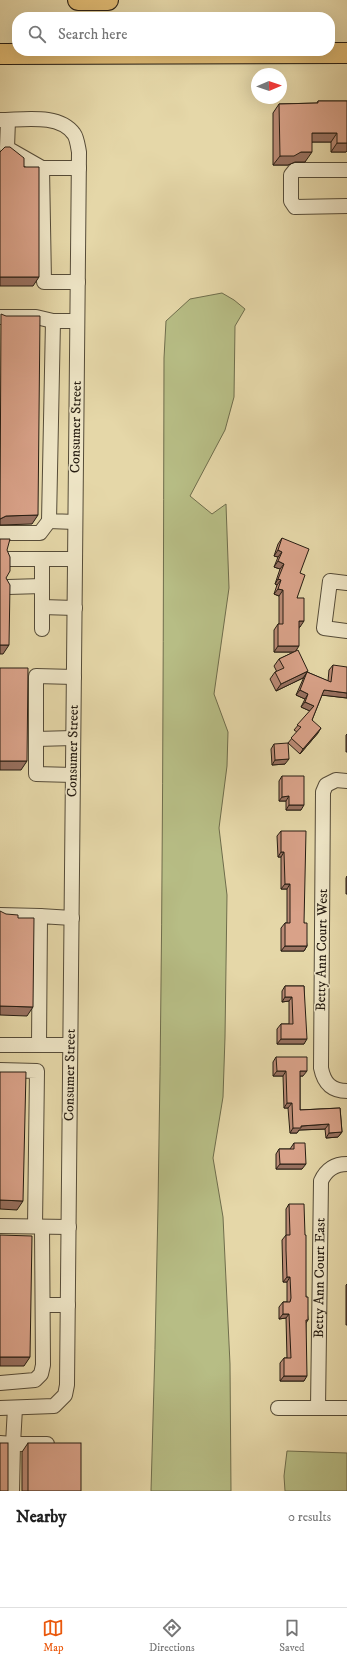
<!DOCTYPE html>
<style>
body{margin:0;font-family:"IM FELL DW Pica",serif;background:#f2f2f2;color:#222}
.compass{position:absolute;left:251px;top:68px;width:36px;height:36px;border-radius:50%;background:#fff;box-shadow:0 4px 16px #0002;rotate:88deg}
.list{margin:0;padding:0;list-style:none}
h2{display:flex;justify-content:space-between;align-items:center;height:52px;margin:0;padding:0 16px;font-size:17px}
h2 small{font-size:13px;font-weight:400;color:#767676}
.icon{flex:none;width:22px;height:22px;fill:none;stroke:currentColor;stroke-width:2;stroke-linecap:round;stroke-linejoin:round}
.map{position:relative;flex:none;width:347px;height:1491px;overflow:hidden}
.search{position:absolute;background:#fff;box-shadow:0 4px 16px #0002;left:12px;right:12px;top:12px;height:44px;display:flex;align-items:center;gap:10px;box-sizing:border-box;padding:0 14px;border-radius:16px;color:#767676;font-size:15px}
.sheet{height:116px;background:#fff}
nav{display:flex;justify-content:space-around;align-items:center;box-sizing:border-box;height:56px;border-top:1px solid #e0e0e0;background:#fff;font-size:11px;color:#767676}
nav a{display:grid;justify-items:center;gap:2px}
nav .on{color:#ea580c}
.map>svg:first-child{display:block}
.green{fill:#b7bd85;stroke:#6f6d4c}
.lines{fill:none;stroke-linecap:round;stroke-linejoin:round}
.minor-casing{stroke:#564c38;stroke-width:16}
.highway-casing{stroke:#271d12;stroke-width:22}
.minor{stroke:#eee5c6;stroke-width:14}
.highway{stroke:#e2bc74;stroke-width:20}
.wall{fill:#bb8b76;stroke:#271d12}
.shaded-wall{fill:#987160;stroke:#271d12}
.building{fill:#d9a289;stroke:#271d12}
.labels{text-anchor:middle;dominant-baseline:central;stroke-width:3;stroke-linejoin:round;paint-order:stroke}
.street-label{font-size:14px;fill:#271d12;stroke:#eee5c6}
</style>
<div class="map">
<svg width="347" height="1491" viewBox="0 0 347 1491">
<rect width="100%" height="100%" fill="#e5d7a8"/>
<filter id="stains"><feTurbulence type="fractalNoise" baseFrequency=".005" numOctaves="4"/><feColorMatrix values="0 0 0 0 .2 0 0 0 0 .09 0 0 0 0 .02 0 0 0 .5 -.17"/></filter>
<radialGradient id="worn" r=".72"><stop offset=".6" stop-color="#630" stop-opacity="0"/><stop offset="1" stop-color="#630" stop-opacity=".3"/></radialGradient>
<g class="green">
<path d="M222,293L234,300L245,309L235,326L234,397L225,430L190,496L212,514L226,504L229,588L214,694L228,732L227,766L219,828L227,895L225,1037L223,1097L213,1158L223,1217L230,1364L231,1491H151C163,1114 163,736 164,358L166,321L190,299Z"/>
<path d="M287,1451L347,1453V1491H285L284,1476Z"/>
</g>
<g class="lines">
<defs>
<g id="minor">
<path d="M0,120C23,120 59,113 74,134C77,138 78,147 79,152L67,1385L65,1395L54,1406L0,1408"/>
<path d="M8,120L7,148L42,168L44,282H78"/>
<path d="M42,168H79"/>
<path d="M347,170H295L291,175V201L295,207L347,206"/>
<path d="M0,317H36L53,321"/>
<path d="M75,522L49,521L53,321H77"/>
<path d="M0,533H40L49,521"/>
<path d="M9,559H75"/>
<path d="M42,559V607L75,608"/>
<path d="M347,583L330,581L324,628L347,631"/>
<path d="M8,587L42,586"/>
<path d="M42,607V629"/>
<path d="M36,739L73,738"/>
<path d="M73,775L36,774V676L74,677"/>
<path d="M347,781L336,780L326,785L323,792L321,1068C324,1083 331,1091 347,1091"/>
<path d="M0,915L40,916"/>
<path d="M0,1045H70"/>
<path d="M39,1045L40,916L72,918"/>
<path d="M0,1070L37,1071L35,1226"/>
<path d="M0,1226L69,1227"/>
<path d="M43,1305H68"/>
<path d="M0,1383L35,1380L41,1374L43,1365L42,1227"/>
<path d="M15,1408L13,1444H47"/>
<path d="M278,1408H347"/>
<path id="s1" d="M318,1408L321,1181C326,1170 335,1164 347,1164"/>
<path d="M0,1443L13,1444L12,1491"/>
</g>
<g id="highway">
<path d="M78,0H108"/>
<path d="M0,54L347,53"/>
</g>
</defs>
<use href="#minor" class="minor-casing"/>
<use href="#highway" class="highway-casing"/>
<use href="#minor" class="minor"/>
<use href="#highway" class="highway"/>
</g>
<g class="wall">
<path d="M318,101H347L346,152H331V142H312L305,162H295L288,165H273V113L279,104L317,103Z"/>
<path d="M282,538L300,573L297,598L300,627H299L295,651L303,678L276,691L270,679L275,672H277L274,666L279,659L294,652H274V630L278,624H279V596L274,594L277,585L275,584L280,569L274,567L278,557L274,556L278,544Z"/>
<path d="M333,665L347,698L322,695L312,720L318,733L300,754L288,743L297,732L294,730L310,711L301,707L305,699L296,695L304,677L307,672L328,681L329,670Z"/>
<path d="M347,734V752H346V735Z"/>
<path d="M274,744L285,764L272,765L271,749Z"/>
<path d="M282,776L301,810H286V801H279V781Z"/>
<path d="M281,831L304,923L307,946L304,951H281V928L285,923H287V889H281V857H278L277,836Z"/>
<path d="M347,876V894H346V878Z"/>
<path d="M285,986H304V1044H277V1029L281,1024H289V1001L282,1002V991Z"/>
<path d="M276,1057L303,1076H300V1110L340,1108L342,1132L338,1137L326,1138L325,1129L299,1130L297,1133H290L288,1108H284L283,1076H273V1062Z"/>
<path d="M294,1143L302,1169H276V1154L279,1149H290Z"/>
<path d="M289,1204L306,1297L308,1320L306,1323L304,1381H280V1363L284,1358H287L286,1318L279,1319V1307L283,1302H287V1282H283L282,1240L286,1235V1209Z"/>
<path d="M347,1284V1325H346V1285Z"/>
<path d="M28,1443L81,1491H22V1452Z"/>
</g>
<g class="shaded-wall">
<path d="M312,133H337L331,142H305Z"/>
<path d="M337,143H347V151L346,152H331Z"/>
<path d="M301,152H312L305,162H295L288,165H273L280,156Z"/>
<path d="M0,277H39L33,286H0Z"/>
<path d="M38,515L32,524L0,525V519L6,516Z"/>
<path d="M278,550L282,552L278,557L274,556Z"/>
<path d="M278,561L284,564L280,569L274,567Z"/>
<path d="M278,579L281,580L277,585L275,584Z"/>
<path d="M278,589L283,590L279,596L274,594Z"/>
<path d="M299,621H304L300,627H295Z"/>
<path d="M0,645H9L3,654H0Z"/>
<path d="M278,646H299L295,652H274Z"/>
<path d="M308,671L303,678L276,691L281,684Z"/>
<path d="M300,690L308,694L305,699L296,695Z"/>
<path d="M324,690L347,693V698L321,695Z"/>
<path d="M305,702L314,706L310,711L301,707Z"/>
<path d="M321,728L318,733L300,754L303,749Z"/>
<path d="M289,759L285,764L272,765L275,760Z"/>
<path d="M0,761H27L21,770H0Z"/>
<path d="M289,796L286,801H279L282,797Z"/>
<path d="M289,805H304L301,810H286Z"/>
<path d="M281,852H284L281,857H278Z"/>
<path d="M285,884H290L287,889H281Z"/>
<path d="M285,946H307L304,951H281Z"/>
<path d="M285,997H292L289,1001L282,1002Z"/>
<path d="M0,1006L33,1007L27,1016L0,1015Z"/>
<path d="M281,1039H307L304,1044H277Z"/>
<path d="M277,1071H286L283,1076H273Z"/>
<path d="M300,1071H307L303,1076H296Z"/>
<path d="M287,1103H292L288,1108H284Z"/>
<path d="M329,1124L325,1129L299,1130L297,1133H290L293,1128L301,1126Z"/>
<path d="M342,1132L338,1137L326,1138L329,1133Z"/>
<path d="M280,1164H306L302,1169H276Z"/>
<path d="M0,1200L23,1201L17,1210L0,1209Z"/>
<path d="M287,1277H290L287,1282H283Z"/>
<path d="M283,1314H289L286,1318L279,1319Z"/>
<path d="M0,1357H30L24,1366H0Z"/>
<path d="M284,1376H307L304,1381H280Z"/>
</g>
<g class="building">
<path d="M318,101H347V143H337V133H312V152H301L294,156H280L279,104L318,103Z"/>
<path d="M5,147H10L24,158V167H39V277H0V152Z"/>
<path d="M1,314L6,316H40L38,515L6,516L0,519Z"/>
<path d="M282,538L309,549L300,573L305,575L297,598H304V621H299V646H278V624H283V590L278,589L281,580L278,579L284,564L278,561L282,552L278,550Z"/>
<path d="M0,539H10L7,550L10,557V571L6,578L10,585L9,645H0Z"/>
<path d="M298,650L308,671L281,684L275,672L284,668L279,659Z"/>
<path d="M333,665L347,667V693L324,690L312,720L321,728L303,749L291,738L301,727L297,725L314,706L305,702L308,694L300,690L307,672L331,682Z"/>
<path d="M0,668H28L27,761H0Z"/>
<path d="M288,743L289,759L275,760L274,744Z"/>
<path d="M282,776H304V805H289V796L282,797Z"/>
<path d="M281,831H306L304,923H307V946H285V923H290V884H285L284,852H281Z"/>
<path d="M0,911L6,914L18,915V918H34L33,1007L0,1006Z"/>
<path d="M285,986H304L307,1039H281V1024H293L292,997H285Z"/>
<path d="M276,1057H307V1071H300V1110L340,1108L342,1132L329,1133V1124L301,1126V1128H293L292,1103H287L286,1071H277Z"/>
<path d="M0,1072H26L23,1201L0,1200Z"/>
<path d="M294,1143H305L306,1164H280L279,1149H294Z"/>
<path d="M289,1204H304L305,1235H306V1297H308V1320H306L307,1376H284V1358H291L289,1314H283V1302H290L291,1298L290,1277H287L286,1250V1235H290Z"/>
<path d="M0,1235L32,1236L30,1357H0Z"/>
<rect x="0" y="1443" width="8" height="48"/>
<rect x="28" y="1443" width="53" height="48"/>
</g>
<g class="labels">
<g class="street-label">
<text transform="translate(76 427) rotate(-89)">Consumer Street</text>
<text transform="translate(73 751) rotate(-89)">Consumer Street</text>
<text transform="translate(322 950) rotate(-89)">Betty Ann Court West</text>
<text transform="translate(70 1075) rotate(-89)">Consumer Street</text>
<text stroke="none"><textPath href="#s1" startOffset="130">Betty Ann Court East</textPath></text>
</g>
</g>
<rect width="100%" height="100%" filter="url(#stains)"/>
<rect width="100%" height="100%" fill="url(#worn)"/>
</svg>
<svg class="compass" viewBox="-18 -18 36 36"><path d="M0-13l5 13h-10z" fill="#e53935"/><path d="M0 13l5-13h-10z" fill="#767676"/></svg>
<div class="search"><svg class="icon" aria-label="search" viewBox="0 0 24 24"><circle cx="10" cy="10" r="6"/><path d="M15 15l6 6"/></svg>Search here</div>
</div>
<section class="sheet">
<h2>Nearby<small>0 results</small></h2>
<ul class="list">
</ul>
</section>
<nav>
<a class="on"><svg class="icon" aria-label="map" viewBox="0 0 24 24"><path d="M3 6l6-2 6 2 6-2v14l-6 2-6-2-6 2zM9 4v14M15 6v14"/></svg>Map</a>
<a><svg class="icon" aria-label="directions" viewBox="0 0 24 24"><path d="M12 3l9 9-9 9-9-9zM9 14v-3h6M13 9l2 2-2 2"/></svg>Directions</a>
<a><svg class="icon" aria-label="saved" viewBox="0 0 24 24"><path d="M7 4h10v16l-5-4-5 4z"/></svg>Saved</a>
</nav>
